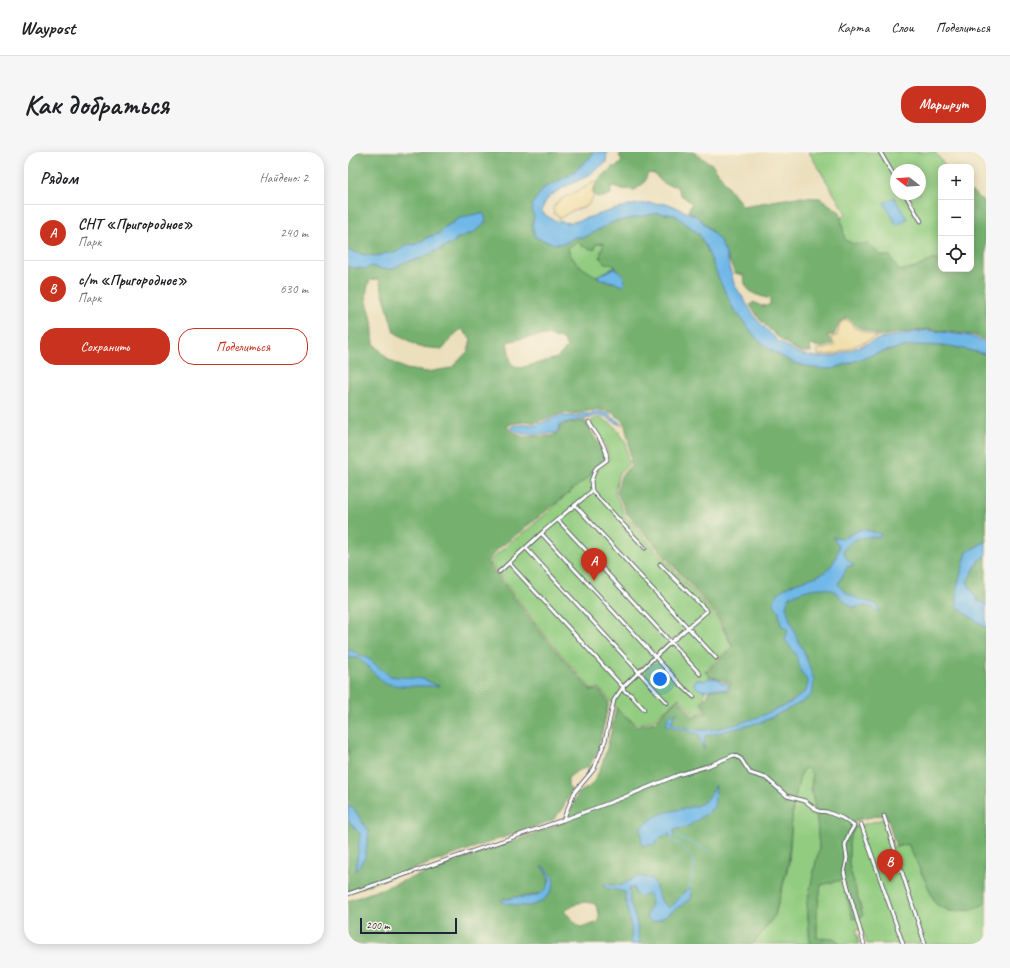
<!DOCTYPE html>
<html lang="ru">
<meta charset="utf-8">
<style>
body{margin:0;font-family:Caveat,sans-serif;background:#f6f6f6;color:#202124}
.controls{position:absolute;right:12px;top:12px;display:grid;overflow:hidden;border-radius:8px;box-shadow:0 2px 10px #0003}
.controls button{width:36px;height:36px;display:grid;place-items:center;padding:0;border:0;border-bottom:1px solid #e0e0e0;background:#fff;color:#202124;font:20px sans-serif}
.compass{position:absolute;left:542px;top:12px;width:36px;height:36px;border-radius:50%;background:#fff;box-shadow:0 2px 10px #0003;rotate:287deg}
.scale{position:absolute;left:12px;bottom:10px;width:97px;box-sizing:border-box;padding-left:4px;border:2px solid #22223b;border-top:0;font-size:11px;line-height:14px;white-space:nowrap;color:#22223b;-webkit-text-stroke:3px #fcf5e5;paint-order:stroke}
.you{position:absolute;left:312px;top:527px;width:14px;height:14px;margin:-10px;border:3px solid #fff;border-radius:50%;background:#1a73e8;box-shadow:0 0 0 6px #1a73e833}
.badge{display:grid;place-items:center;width:26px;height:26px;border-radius:50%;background:#c8321e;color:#fff;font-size:13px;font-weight:700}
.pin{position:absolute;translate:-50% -33px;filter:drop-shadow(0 1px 2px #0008)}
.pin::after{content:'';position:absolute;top:21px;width:14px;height:12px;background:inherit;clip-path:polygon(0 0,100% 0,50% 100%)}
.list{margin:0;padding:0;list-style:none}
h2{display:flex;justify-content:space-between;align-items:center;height:52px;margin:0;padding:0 16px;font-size:17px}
h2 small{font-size:13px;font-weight:400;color:#757577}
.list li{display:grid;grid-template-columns:26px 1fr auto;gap:12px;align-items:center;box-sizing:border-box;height:56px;padding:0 16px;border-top:1px solid #e0e0e0}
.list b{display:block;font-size:15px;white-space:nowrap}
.list p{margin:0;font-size:13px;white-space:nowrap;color:#757577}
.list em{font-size:13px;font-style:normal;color:#757577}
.actions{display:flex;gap:8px;padding:12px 16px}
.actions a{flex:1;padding:9px 0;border:1px solid #c8321e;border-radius:16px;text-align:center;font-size:14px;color:#c8321e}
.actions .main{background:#c8321e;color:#fff}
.icon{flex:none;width:22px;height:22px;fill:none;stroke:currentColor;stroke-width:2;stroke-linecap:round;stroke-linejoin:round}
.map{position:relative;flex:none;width:638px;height:792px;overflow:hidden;border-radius:16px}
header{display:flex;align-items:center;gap:24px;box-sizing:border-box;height:56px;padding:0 20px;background:#fff;border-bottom:1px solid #e0e0e0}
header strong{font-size:19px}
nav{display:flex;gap:22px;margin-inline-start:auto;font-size:14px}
.intro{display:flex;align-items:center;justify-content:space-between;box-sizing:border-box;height:96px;padding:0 24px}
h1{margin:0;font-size:28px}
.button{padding:10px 18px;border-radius:16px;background:#c8321e;color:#fff;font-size:14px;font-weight:700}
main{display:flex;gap:24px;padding:0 24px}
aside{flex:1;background:#fff;border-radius:16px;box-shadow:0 2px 10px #0003}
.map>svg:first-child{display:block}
.green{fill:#92cc80;stroke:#5a775e;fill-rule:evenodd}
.forest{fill:#75b06e;stroke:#4c6954;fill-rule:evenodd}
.sand{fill:#eeda9e;stroke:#887e6c}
.water{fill:#70b8e8;stroke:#496d92}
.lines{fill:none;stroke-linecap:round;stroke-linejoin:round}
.stream{stroke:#70b8e8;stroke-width:1}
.street-casing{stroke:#403e4e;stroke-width:4.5}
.street{stroke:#fff;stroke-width:3}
</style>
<header>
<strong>Waypost</strong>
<nav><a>Карта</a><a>Слои</a><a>Поделиться</a></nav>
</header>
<div class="intro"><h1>Как добраться</h1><a class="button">Маршрут</a></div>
<main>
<aside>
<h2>Рядом<small>Найдено: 2</small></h2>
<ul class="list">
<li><span class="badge">A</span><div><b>СНТ «Пригородное»</b><p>Парк</p></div><em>240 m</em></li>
<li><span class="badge">B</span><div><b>с/т «Пригородное»</b><p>Парк</p></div><em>630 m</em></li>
</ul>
<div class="actions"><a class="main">Сохранить</a><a>Поделиться</a></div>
</aside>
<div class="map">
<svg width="638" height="792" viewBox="0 0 638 792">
<rect width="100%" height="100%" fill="#fcf5e5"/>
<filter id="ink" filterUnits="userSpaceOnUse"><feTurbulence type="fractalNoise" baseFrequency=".025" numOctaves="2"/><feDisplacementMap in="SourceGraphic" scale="8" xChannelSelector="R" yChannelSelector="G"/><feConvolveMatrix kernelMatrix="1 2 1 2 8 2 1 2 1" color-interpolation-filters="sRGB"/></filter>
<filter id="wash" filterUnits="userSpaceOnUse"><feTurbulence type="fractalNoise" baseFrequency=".012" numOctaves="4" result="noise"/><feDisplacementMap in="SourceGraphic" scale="16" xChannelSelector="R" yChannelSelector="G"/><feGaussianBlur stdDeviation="0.9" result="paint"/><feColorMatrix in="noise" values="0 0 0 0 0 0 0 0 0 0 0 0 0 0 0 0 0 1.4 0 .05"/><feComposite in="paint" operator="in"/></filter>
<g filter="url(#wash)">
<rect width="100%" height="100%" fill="#ebdfbc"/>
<g class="green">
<path d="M461,0H587L598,15H593V107L540,128L482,75L498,62ZM548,18H572V42H548Z"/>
<path d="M230,89L247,97L248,92L257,91L252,106C257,112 262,110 268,115L248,125C237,118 223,109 220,96Z"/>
<path d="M252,265L266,274L278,290L280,313L270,323L267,341L277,364L368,464L384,494L357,519L362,525L356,542L357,545L353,551L358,559L347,563L331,546L305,568L290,573L273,561L251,536L244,538L197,483L141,410C156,394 174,382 191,368C214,348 235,325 261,308L257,291L242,271L243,269Z"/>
<path d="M457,615L464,622L463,637L469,668L471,696L459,751L462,792H405L427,763L441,712L445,654L452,624Z"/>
<path d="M535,667L543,693L548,695L560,692L588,752L602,759L624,758L638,751V792H519L514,777L508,778L511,792H492L488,787L469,786V761L473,733L494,727L505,767L515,764L501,713V688L507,675Z"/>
</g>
<g class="forest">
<path d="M4,0H246L245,3L222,23L196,36L184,73L217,91L227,85H237L265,70L310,61L327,63L351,82L359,97L385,156L410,188L427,201L484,217L533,200L565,193L602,194L638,202V389L619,400L609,455L635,474L638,475V751L624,758L602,759L588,752L560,692L548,695L539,664L533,663L505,669L507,675L501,688V713L515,764L505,767L494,728L473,733L469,761V786L488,787L492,792H462L459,751L471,696L469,668L464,637V622L457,615L452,624L445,654L440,712L427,763L405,792H0V749L215,671C224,662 223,651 231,641C234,638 240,637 243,633C256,618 264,575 268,556C274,564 283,567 289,575L306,570L330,547L346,565L360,560L354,550L360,544V540L366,537L381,539L382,530C375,530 370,525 363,525L358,520L385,495L370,464L279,362L269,340L273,324L283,313L281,290L276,269L263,260L250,257L225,262L215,261L186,271L181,269L162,272L159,276L174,285L204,284L210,281L212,275L216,272L237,269L255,299L257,308L248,314L242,324L150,397L139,410L195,483L243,539L251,538L261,550L250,598L241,615L229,619L220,626V634L224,638L214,657L205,668L0,740V115L18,117L24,114L34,117H45L54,111L71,107L90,98L95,97L97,94L105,91L109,86L126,80L128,77L110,67L106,70L97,75L91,82L87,83L85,84H82L68,93H58C53,99 46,103 38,101C28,107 10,102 0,98V6L4,5ZM230,89L234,94L246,98L248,92L256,91C254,98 248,107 258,111C262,113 264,112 268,115L248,124C237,118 222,109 220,96ZM267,116L273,121L266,130H260L250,126V124ZM31,127L46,180L71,195L95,197L106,183L113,177L123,187L120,199L103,216L79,220L58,217L41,208L26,192C25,184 25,176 24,169C21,150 14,149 22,128ZM197,183L215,187L219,195L209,206L172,216L163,212L159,190L176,186ZM194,715L204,723L199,745L153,750L155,747C160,748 162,746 167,745C187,744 214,742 194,715ZM239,750L247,752L251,761V770L233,776L216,759L230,751Z"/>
<path d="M278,0H345L365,13L380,35L395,54L449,45L472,46L492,60L497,88L506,92H521L534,104H542L551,119L567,116L586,107L593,110V117H623V39L638,51V188L625,183L580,177L531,184L508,174L499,165L491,171L486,183H479L485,192L475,195L462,193L463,200H452L433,188L413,169L402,153L406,150L413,154L422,153V147C405,142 398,141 395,123L387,121C376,97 364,72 340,59L344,51L333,43L328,34C317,33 313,31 307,22L300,21L296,31L287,38L274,37L265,34L262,36L263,42L256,45H250L246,43L245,39L250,29L264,15H268L274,9L271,3L273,1H277Z"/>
<path d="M638,404V452L630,449L619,430L631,408Z"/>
</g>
<g class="sand">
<path d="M246,29L248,32L244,39L246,44L239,54L222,60L211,67V64L206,62L205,56L209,50L213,47L236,36Z"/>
<path d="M499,167L507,176L529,185L487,202L470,203V197H476L487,194L483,185L489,184L492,171Z"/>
</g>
<g class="water">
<path d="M246,0H259L258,10C251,15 245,21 237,25C223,33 196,41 194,59L197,63L208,69L222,71L282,53L300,51L320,52L350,65L372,89L378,102L386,132L409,168L431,190L452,202L469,205L487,204L534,186L579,178L622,184L638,190V202L602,194L565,193L533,200L484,217L466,216L446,211L427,201L410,188L385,156L372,129L359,97L351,82L327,63L310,61L265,70L237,85H227L217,91L206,92L187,85L184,73L186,65L183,53L196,36L222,23L245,3Z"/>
<path d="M546,45L559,67L549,73L536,51Z"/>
<path d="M135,61C143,74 130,74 124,82H119L115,85L109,86L105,91L71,107L54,111L45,117H34L24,114L18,117L0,115V98C10,102 28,107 38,101C48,104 53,96 61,92L68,93L69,90L74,89L82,84H85L87,83L91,82L97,75L106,70L110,67L122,63Z"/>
<path d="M267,116L275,123L277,132L274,134C271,133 268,130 265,130C258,128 255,129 249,124Z"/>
<path d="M250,259L262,262L263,265L272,270L274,272H270L258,265L252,263L238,267L215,271L212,273L208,281L187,283L174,282L162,276L164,274L180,272L188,273L211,264H227L234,262H243Z"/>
<path d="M513,377L533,382L532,385C516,385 505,384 495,399L499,407L506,414H500L490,432C499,446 515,447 529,453L532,460C528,458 522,454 518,454C512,454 509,457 503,454C496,450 492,443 486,439C473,432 453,439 441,445L438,454L442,468L450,489L455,497L466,528L464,543L454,550L414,570L357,584L356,590V598L350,582L318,573L321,564L329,561L322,570C329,573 336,576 343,577C368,583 418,563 440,552C447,548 452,543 458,539L460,530L454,521L447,501L437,488L440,478L433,473L431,459L426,452V447C429,443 433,438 437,436C462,422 483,430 491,395L485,385L496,386Z"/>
<path d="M638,389V404L631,408L619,430L630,449L638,452V475L635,474L609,455V435L619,400Z"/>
<path d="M2,498L21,507L42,524L75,527L91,534H52L36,531L11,506H0V499Z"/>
<path d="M360,526L370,527L375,531H380V537C373,539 367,534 360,539L359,538C352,540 349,536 345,532L349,527L357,529Z"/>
<path d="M368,633C367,640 368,650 365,656C363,659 340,675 336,676C333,677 330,677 326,677V682L322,687L321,681L312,686L306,693H294L293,675C300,671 305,665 313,662C324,657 349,657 357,649C362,645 365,638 368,633Z"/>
<path d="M0,654L6,657L21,680L17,705L8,719L12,682L0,668Z"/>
<path d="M193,714C197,716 200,718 203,722C212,735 197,750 185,753C175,756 162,752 153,750L155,747C160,748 162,746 167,745C179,745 194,746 200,733C202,730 202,727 201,724C199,720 195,717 193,714Z"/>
<path d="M290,724L302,726L305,728L313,749L321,756C330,750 334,740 341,736L344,741L343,747L314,766L305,770L298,766L303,752V745L299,742L293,745L287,742L286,735L281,737L282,751L288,768L292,790L290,792H282C287,774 277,758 277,740L258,736L255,732L272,734Z"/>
</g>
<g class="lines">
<path class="stream" d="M341,736C342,729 346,721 346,714C346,704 332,691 322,687L326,682L332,686L345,691L362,700"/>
</g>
</g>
<g filter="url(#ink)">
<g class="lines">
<defs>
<g id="street">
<path d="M532,0L548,27"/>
<path d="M557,42L573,69"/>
<path d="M244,339L297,396"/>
<path d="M227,353L368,506"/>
<path d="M210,368L352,522"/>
<path d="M194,382L334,534L346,545"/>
<path d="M178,396L319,551"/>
<path d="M161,411L275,535L276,539L282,542L296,557"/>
<path d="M151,420L197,378L244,339L243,329L248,316L259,308C259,293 248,283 241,270"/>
<path d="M536,664L577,792"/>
<path d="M215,668L274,646L330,623L360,614L386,603L393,607L402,621L418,626L439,644L457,649L470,659L479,660L494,666L506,674L501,682L497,693L499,706L496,721L516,792"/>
<path d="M513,672L555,792"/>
<path d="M0,742L215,668L226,641L246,617L257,589L266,548L275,535L323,490L359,459L312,412"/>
</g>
</defs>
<use href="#street" class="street-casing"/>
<use href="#street" class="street"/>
</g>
</g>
</svg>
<div class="controls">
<button>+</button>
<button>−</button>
<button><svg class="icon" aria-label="locate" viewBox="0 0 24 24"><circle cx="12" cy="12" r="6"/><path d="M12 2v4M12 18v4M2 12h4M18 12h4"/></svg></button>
</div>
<svg class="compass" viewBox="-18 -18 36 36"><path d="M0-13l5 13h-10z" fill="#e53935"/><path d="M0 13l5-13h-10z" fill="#757577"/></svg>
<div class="scale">200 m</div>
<div class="you"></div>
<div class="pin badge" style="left:246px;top:429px">A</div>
<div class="pin badge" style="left:542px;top:730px">B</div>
</div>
</main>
